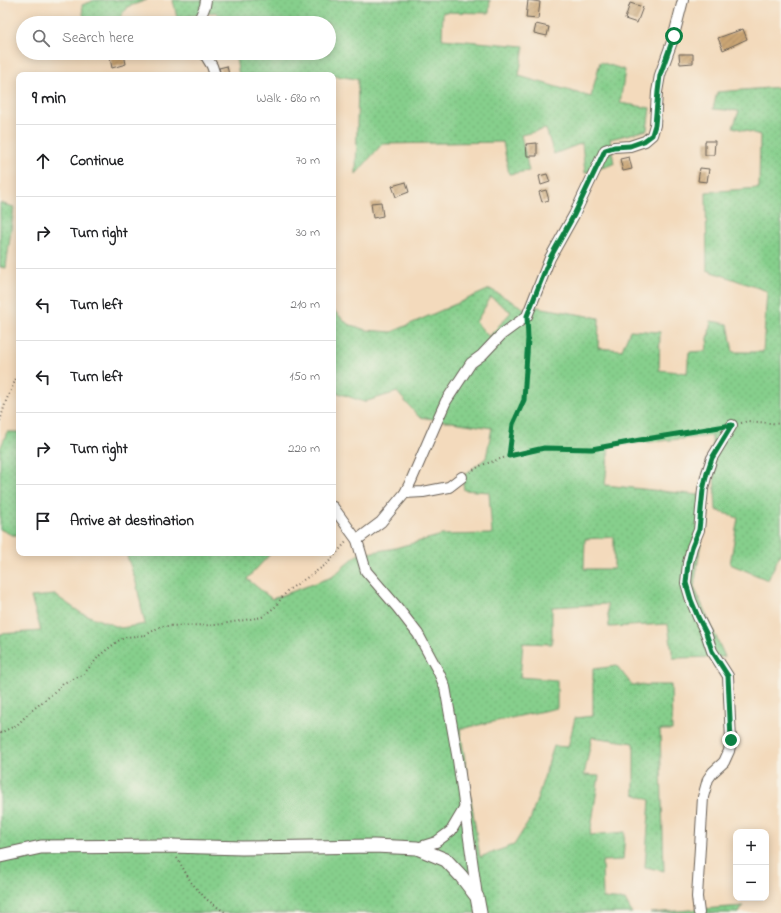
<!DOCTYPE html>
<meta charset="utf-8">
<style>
body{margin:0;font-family:"Indie Flower",sans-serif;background:#f2f2f2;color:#202124}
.controls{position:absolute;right:12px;bottom:12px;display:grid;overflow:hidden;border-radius:8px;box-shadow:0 2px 10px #0003}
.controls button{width:36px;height:36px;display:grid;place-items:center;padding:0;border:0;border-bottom:1px solid #e0e0e0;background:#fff;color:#202124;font:20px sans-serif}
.stop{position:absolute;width:12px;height:12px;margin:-9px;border:3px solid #0b8043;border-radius:50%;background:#fff}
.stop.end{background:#0b8043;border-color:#fff;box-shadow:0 1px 4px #0008}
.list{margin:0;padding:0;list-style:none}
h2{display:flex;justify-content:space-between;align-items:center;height:52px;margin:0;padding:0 16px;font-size:17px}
h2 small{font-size:13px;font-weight:400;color:#757577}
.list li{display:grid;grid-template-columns:26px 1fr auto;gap:12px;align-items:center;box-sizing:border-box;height:72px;padding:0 16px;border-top:1px solid #e0e0e0}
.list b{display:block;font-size:15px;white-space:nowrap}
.list em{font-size:13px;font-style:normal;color:#757577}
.icon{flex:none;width:22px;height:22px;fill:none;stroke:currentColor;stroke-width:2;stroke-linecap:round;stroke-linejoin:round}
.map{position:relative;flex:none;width:781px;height:913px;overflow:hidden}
.search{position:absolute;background:#fff;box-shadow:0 2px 10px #0003;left:16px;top:16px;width:320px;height:44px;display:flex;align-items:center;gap:10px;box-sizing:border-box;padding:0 14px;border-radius:22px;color:#757577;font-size:15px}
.panel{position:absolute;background:#fff;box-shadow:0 2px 10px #0003;left:16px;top:72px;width:320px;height:484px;border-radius:8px}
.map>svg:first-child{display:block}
.grass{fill:url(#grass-dots);stroke:#517654;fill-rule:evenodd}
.building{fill:url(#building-hatch)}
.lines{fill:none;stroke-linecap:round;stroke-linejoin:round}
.minor-casing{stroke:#675e54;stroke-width:12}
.tertiary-casing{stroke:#675e54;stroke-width:15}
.path{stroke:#675e54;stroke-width:2;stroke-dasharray:1 3;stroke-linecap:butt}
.minor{stroke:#fff;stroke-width:10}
.tertiary{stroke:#fff;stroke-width:13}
.route{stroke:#0b8043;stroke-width:5}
</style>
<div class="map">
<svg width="781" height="913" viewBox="0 0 781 913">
<defs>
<pattern id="grass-dots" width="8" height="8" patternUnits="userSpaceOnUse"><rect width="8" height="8" fill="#86cf8c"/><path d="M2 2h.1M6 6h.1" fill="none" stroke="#73b178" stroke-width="1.8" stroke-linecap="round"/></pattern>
<pattern id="building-hatch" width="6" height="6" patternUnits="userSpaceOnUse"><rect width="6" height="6" fill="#cba674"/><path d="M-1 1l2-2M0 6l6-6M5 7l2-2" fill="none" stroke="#a4865e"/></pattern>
</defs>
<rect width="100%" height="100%" fill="#f7f3e8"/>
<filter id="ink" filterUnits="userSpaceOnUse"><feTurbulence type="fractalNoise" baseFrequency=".025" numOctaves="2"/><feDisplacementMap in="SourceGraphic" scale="8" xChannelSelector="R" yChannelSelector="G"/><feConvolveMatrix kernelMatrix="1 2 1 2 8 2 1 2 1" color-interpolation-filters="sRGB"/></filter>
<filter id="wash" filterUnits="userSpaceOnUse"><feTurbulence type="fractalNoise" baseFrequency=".012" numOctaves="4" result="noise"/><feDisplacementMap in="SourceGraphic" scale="16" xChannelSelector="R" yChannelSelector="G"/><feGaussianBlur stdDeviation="0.9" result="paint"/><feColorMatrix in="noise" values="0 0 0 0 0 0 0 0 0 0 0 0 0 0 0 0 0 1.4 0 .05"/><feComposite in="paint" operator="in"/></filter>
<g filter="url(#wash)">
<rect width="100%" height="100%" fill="#f3dabc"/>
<g class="grass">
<path d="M95,0H147L127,7L116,23H77L84,20L82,5Z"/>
<path d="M173,0H490L489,13L443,12L442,39L524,46L519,76L591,97L600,62L625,70L620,103L650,108L647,130L610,139L614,164L585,173L582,143L554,154L546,129L521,135L529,171L509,174L503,142L382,144L356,174L358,79L312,73L311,75H239L235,53H329V23H226L216,12L177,18Z"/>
<path d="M781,87V552L768,580L730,564L738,518L716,510L712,436L609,446L605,485L708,496L694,587L725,657L673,658L668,624L609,627L607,604L552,607V644L523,643L520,677L557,680V708L460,729L480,857L514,845L531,818L554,746L568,747L575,718L593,716V669L617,666L632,685H671L672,730H660L664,871L645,867L650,800L634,794V743L592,737L584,775L599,776L590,835L625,832L623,860L602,861L603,898L625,900L632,913H0V634L41,631L31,597L55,595L81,613L121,628L145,624L136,582L126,553H271L247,579L272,599L332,577L357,555L395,548L442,535L492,534L489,492L464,490L462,477L486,458L492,428L419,417L397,392L364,402L333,391V310L348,324L366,330L392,332L490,289L525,309L532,306L599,318L598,348L622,350L630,330L660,332L659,370L687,373L689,352L706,351L711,321L728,324L733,352H763L767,291L707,270L706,192L759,188L760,135L733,127L739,111L713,109L717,92ZM491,297L511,312L489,337L476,322ZM614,537V569H584L585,539Z"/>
<path d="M0,203L14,207L6,268L0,267Z"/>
<path d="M7,432H19V535H12L0,529V449Z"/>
<path d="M743,906L739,913H650Z"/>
</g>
<g id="blocks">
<g class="building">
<path d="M528,0L540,2L538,19L526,18Z"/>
<path d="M630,3L643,7L637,23L625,19Z"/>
<path d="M536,24L549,27L547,36L534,33Z"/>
<path d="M743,29L747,39L723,50L718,38Z"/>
<path d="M124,54L126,64L112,68L110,58Z"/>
<path d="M679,54H693V63L680,64Z"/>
<path d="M227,66L229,75H221L219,68Z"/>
<path d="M705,141H715L714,155H705Z"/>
<path d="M537,143V156H527L526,144Z"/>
<path d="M629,157L632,169L623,171L620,159Z"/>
<path d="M700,168L709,169L707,182L698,181Z"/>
<path d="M547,174L550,182L541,185L539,176Z"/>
<path d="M406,182L409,192L396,197L392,186Z"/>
<path d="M546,190L549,200L542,202L539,192Z"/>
<path d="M381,202L383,216L373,218L371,203Z"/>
</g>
</g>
</g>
<g filter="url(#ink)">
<use href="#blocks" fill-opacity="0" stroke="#675e54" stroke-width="1"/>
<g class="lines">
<defs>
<g id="minor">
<path d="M198,23L205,6L206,0"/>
<path d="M204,53L212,66L215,75"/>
<path d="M405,493L423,492L449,487L462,477"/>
<path d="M333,507L357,540L366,571L397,607L418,634L439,673L445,687L458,760L477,896"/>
<path d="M357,540L381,522L405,493L411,481L437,421L446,401L471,363L482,355L501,335L527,316L550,258L574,215L605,150L614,147L630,146L645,141L652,135L655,125L657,92L660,75L673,39L683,0"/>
<path d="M417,848L436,842L451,831L464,809"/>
<path d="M699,913L697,897L703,797L708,779L713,772L724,762L729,751L731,740L728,676L712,651L706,633L698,617L691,600L686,583L688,563L692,547L699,530L703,489L707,473L712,458L732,425"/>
</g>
<path id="tertiary" d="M0,856L41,847L171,846L242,848L374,846L417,848L446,860L461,876L477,897L480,913"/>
</defs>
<use href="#minor" class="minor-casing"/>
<use href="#tertiary" class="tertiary-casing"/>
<g class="path">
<path d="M0,421L6,401L19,372"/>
<path d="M741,423L748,421L781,424"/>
<path d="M509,456L513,424L523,400L528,339V328"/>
<path d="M470,472L482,465L509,456L544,448L592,449L640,440L719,427"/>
<path d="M0,733L17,725L31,711L50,696L63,683L83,675L100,655L118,641L126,637L146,635L161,626L216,625L262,617L275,607L287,591L327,564L347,541"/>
<path d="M177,858L191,882L206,899L226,913"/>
</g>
<use href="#minor" class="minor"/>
<use href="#tertiary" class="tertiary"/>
</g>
</g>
<g class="lines" filter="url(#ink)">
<path class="route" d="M674,36L660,75L658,92L655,125L652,135L644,141L630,146L614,147L605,150L574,215L550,258L527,316L528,339L524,400L513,424L509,456L544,448L592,449L640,440L732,425L712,458L707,473L703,490L699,530L692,547L688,563L686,583L691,600L698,617L706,633L712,651L728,676L731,740"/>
</g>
</svg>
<div class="controls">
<button>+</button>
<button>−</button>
</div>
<div class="stop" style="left:674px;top:36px"></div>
<div class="stop end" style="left:731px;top:740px"></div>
<div class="search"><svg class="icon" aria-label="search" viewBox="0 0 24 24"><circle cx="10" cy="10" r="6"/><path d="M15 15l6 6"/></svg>Search here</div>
<section class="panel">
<h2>9 min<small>Walk · 680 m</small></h2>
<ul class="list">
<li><svg class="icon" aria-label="ahead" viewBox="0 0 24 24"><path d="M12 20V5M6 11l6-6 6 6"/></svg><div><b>Continue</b></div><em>70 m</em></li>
<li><svg class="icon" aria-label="right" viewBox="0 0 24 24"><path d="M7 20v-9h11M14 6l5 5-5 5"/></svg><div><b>Turn right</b></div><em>30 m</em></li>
<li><svg class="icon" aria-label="left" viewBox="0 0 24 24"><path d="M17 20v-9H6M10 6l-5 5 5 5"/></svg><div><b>Turn left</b></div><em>210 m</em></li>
<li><svg class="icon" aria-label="left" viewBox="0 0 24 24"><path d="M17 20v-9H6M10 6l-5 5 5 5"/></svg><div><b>Turn left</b></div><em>150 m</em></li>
<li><svg class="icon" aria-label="right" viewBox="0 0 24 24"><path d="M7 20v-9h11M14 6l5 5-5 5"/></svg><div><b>Turn right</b></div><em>220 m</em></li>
<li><svg class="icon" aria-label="arrive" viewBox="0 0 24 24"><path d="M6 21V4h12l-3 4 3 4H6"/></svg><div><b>Arrive at destination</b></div></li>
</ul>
</section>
</div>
